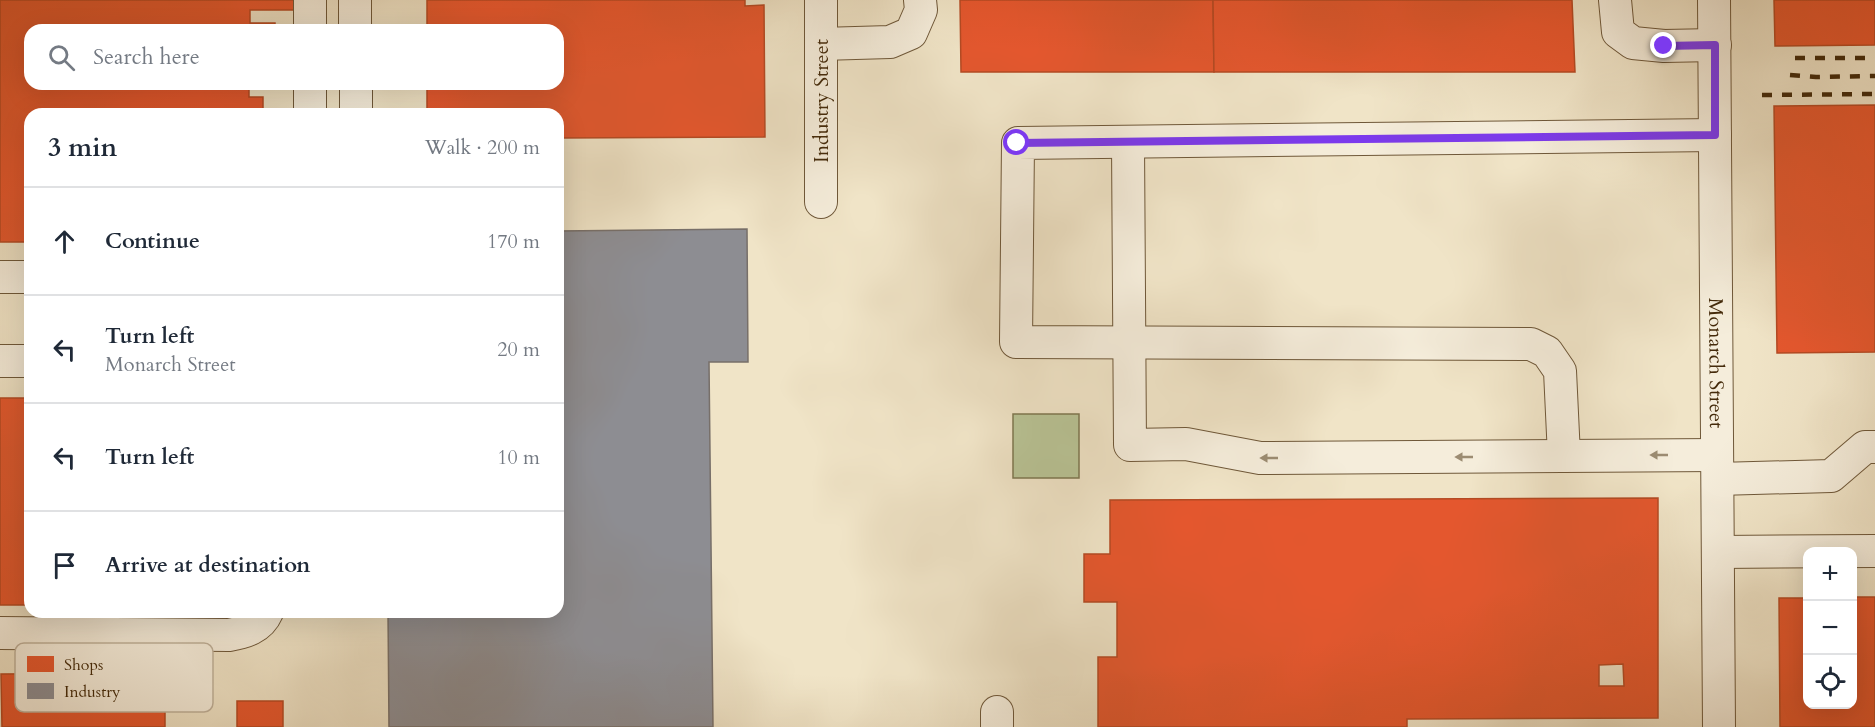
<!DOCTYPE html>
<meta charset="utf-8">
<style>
body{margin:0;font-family:Cardo,serif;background:#f6f6f7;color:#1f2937}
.controls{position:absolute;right:18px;bottom:18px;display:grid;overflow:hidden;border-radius:12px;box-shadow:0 6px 24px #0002}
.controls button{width:54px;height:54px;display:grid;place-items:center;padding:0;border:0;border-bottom:2px solid #e0e1e3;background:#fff;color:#1f2937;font:30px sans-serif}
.stop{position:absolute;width:18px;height:18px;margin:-14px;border:4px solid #7c3aed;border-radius:50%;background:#fff}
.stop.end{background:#7c3aed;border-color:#fff;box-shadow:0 2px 6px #0008}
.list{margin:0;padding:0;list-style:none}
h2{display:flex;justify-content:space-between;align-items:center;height:78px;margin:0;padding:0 24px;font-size:26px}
h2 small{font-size:20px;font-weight:400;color:#747a83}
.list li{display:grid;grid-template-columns:39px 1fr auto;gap:18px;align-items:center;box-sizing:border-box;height:108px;padding:0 24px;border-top:2px solid #e0e1e3}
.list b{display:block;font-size:22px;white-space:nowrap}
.list p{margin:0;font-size:20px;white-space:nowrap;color:#747a83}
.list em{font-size:20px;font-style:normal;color:#747a83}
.icon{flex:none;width:33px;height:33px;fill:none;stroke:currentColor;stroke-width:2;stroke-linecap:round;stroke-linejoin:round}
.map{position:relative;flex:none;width:1875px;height:727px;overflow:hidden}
.search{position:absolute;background:#fff;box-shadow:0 6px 24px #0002;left:24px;top:24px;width:540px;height:66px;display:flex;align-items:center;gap:15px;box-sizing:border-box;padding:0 21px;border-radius:18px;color:#747a83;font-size:22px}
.panel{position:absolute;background:#fff;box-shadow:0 6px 24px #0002;left:24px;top:108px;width:540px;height:510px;border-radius:18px}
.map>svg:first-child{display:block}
.green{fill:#b9c496;stroke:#7e7750;stroke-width:1.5}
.shops{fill:#e4572e;stroke:#b44a23;stroke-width:1.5;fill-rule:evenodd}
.industry{fill:#8d8d92;stroke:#776f69;stroke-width:1.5}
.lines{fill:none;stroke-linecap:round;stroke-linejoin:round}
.minor-casing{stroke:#6f5839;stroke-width:34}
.minor{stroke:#f5eddb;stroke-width:32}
.rail{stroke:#442a0a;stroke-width:4.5;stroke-dasharray:10 10;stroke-linecap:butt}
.oneway{fill:#9c8c72}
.route{stroke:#7c3aed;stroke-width:8}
.labels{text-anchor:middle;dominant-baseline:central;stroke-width:6;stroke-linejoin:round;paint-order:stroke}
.street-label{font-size:20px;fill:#442a0a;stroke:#f5eddb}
.key{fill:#f5eddb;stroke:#c0b29c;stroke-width:1.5}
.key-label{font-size:16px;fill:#442a0a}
</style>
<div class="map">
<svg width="1875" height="727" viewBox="0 0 1875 727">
<rect width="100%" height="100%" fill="#f0e4c7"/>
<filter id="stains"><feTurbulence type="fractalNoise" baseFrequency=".00333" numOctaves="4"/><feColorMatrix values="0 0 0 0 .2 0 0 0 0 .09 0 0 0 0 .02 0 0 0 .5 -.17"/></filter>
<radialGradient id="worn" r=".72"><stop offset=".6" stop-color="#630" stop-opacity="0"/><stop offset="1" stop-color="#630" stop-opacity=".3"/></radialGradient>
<rect class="green" x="1013" y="414" width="66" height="64"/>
<g class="shops">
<path d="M0,0H302V10H250V23H275V30H30V84H249V97H263V114H30V242H0Z"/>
<path d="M427,0H745V6L764,5L765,137L558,138V114H427V84H558V30H427Z"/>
<path d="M960,0H1213L1214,72H961Z"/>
<path d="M1213,0H1572L1575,72H1214Z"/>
<path d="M1774,0H1875V45L1775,46Z"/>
<path d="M1875,105V352L1777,353L1774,106Z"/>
<rect x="0" y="398" width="30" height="207"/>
<path d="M1658,498V718L1407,719V727H1098V657H1117V602H1084V554H1110V500ZM1623,664L1624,686H1599V665Z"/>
<path d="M1852,597H1875V727H1780L1779,598H1808V704H1852Z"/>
<path d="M200,673V706H165V727H2L1,674Z"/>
<rect x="237" y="701" width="46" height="26"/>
</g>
<path class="industry" d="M747,229L748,362H709L713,727H389L388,612H558V231Z"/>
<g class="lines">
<defs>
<g id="minor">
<path d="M310,0V30"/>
<path d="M355,0V30"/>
<path d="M821,0V202"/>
<path d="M1615,0L1618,32L1633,43L1664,46L1715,45"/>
<path id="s1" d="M1714,0L1719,727"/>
<path d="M821,44L890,42L911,33L921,10L920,0"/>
<path d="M310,84V114"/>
<path d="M356,84V114"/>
<path d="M1128,143L1130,445L1186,444L1260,458L1717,455"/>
<path d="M0,277H30"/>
<path d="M0,361H30"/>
<path d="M1564,456L1560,371L1547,352L1531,344L1016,342L1018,143L1715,135"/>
<path d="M1718,479L1831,476L1865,447H1875"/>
<path d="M1718,552L1875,551"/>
<path d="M0,633L229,635C245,632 260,628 267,612"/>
<path d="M997,712V727"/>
</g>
</defs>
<use href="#minor" class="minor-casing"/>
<use href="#minor" class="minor"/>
<g class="rail">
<path d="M1795,58H1875"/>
<path d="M1790,75L1816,77L1875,76"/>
<path d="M1762,95L1875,94"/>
</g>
</g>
<defs><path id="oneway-solid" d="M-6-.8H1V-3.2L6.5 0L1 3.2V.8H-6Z" transform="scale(1.5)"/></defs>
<g class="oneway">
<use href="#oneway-solid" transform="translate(1659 455) rotate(180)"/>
<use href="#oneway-solid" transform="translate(1464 457) rotate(180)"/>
<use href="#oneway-solid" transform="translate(1269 458) rotate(-180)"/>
</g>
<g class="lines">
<path class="route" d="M1017,143L1715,135V45L1664,46"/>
</g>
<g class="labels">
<g class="street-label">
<text transform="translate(821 101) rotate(-90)">Industry Street</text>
<text stroke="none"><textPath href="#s1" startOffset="363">Monarch Street</textPath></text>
</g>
</g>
<rect x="15" y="643" width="198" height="69" rx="9" class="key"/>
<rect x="27" y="656" width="27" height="16" fill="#e4572e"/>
<rect x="27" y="683" width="27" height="16" fill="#8d8d92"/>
<g class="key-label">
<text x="64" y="670">Shops</text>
<text x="64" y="697">Industry</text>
</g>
<rect width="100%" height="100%" filter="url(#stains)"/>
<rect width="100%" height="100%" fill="url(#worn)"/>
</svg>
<div class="controls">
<button>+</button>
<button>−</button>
<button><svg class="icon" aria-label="locate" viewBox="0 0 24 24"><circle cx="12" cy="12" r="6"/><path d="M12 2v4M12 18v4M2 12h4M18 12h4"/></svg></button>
</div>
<div class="stop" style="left:1017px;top:143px"></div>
<div class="stop end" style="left:1664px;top:46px"></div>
<div class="search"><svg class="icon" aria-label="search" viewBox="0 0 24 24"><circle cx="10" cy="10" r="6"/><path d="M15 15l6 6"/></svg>Search here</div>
<section class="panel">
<h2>3 min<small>Walk · 200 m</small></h2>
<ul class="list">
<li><svg class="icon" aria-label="ahead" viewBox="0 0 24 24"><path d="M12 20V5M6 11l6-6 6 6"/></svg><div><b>Continue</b></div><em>170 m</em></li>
<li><svg class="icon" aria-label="left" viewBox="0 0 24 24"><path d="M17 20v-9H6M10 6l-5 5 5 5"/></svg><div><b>Turn left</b><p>Monarch Street</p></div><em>20 m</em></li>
<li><svg class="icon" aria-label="left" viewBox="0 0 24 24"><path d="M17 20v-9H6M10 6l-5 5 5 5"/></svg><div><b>Turn left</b></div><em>10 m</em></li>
<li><svg class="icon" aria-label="arrive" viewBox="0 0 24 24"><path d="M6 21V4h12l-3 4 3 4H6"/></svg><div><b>Arrive at destination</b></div></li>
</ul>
</section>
</div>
